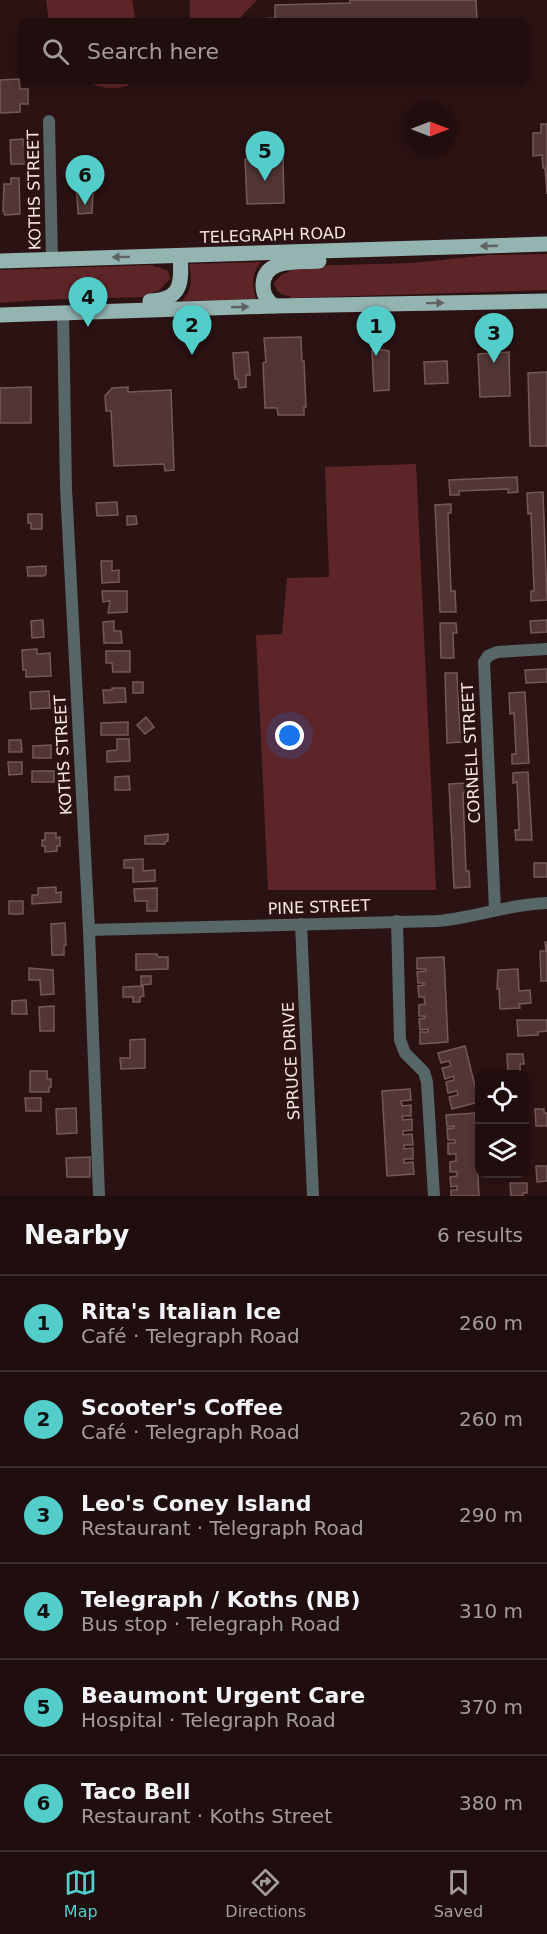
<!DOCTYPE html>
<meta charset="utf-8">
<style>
body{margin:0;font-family:"DejaVu Sans",sans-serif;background:#281717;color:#f1f3f6}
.controls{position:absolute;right:18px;bottom:18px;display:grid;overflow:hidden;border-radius:12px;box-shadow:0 3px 9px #0003}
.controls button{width:54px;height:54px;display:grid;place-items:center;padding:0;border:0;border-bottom:2px solid #3d2e2e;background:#200e0e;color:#f1f3f6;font:30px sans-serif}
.compass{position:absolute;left:403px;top:102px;width:54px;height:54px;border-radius:50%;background:#200e0e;box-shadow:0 3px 9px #0003;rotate:90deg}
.you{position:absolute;left:290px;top:736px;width:21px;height:21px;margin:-15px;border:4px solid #fff;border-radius:50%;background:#1a73e8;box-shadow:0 0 0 9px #1a73e833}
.badge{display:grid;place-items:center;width:39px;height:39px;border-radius:50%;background:#53cdc9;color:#111;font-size:20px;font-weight:700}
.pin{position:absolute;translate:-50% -50px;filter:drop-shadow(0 2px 3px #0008)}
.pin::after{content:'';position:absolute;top:32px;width:21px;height:18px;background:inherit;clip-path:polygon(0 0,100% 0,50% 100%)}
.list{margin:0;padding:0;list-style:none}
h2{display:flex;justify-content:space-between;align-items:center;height:78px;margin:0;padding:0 24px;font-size:26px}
h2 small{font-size:20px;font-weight:400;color:#a29c9e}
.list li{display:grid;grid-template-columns:39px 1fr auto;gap:18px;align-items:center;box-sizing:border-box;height:96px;padding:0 24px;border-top:2px solid #3d2e2e}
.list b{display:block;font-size:22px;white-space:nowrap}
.list p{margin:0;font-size:20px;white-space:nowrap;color:#a29c9e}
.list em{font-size:20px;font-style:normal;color:#a29c9e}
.icon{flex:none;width:33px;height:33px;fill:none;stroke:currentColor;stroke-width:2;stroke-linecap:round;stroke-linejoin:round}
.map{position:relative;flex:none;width:547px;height:1196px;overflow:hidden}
.search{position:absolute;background:#200e0e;box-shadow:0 3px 9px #0003;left:18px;right:18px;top:18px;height:66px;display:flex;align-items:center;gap:15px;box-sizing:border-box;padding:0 21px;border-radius:12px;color:#a29c9e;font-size:22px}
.sheet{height:654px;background:#200e0e}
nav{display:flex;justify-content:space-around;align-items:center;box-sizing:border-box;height:84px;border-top:2px solid #3d2e2e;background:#200e0e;font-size:16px;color:#a29c9e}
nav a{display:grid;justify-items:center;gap:3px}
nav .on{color:#53cdc9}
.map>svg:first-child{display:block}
.green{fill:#5e2529}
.building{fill:#523636;stroke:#765858;stroke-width:1.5}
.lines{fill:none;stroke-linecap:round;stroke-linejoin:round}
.minor{stroke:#576666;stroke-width:12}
.major{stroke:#94b4b2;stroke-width:15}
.oneway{fill:#606362}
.labels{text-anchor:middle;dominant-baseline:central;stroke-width:6;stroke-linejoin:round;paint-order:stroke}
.street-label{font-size:16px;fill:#f7e5e4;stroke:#2b1213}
</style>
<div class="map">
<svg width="547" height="1196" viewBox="0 0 547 1196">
<rect width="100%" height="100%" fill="#2b1213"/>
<g class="green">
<path d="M46,0H132L136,22H49Z"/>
<path d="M190,0H257L236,22H190Z"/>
<path d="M84,80H132L128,86C113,90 97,88 84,80Z"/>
<path d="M547,254V290L290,298V296C281,296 276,292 274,283L281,275L301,266L412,263L489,255Z"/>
<path d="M261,262C251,274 252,285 256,299L182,301C193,289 192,278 189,264Z"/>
<path d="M153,265L154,267H159L168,271L170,279L158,291L146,295L145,297L37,300L0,303V270Z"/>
<path d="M416,464L436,890H268L256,635L282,634L287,578L329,577L325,467Z"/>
</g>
<g class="building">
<path d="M350,0H476L477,22H262L261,19L275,18V5L350,3Z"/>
<path d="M19,79L20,89H28V104H20V112L0,113V80Z"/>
<path d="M541,124H547V194L545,168H543L542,155L533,156V133H541Z"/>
<path d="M23,139L24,145H26V152H28L29,164H11L10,140Z"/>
<path d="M283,158L284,203L247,204L245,159Z"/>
<path d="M11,178H19L20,214L5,215L3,211L4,184H11Z"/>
<path d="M91,180V192H93L92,213L78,214L76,181Z"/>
<path d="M301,337L302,361H304L306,407H304V415H278L277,408H265L263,363L266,362L264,338Z"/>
<path d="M377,349L389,351V390L374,391L372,351H377Z"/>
<path d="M248,352L250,375H246V387L239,388L238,379H235L233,353Z"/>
<path d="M509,352L510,396L480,397L478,354Z"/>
<path d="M447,361L448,383L425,384L424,362Z"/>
<path d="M547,372V446H530L528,373Z"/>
<path d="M31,387V423H0V388Z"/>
<path d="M128,387V392L171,390L174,470L165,471L164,464L114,466L111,411H106L105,396L112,388Z"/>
<path d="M517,477L518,492L508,493V489L459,491V495H450L449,480Z"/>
<path d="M543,492L547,600L531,601V591H534L531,513L528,514L527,493Z"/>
<path d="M117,502L118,515L97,516L96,503Z"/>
<path d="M451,504V513H448L451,591H455L456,612H440L435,505Z"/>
<path d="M28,514H42V529H31V523H28Z"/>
<path d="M127,516H136L137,524L127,525Z"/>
<path d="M101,561H112V571L119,570V582L102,583Z"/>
<path d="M46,566V574L44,576H28L27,567Z"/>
<path d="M102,591H127V612L108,613L110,601L103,602Z"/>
<path d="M43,620L44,637L32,638L31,621Z"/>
<path d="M547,620V632L531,633L530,621Z"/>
<path d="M114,621V631H121L122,643H104L103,622Z"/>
<path d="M440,623H456L457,633H453L454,658H441Z"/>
<path d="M37,649V654L50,653L51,676L26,677V670H23L22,650Z"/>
<path d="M106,651H130V672H113L112,663H106Z"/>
<path d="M547,669V682L526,683L525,670Z"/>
<path d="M445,673H457L460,732H463V742L447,743Z"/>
<rect x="133" y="682" width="10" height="11"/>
<path d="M112,688H125L126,702L104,703L103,690H112Z"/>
<path d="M49,691L50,708L31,709L30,692Z"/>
<path d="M525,692L529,763L512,764V754H516L514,713L510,714L509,693Z"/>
<path d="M146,717L154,727L145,734L137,725Z"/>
<path d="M128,722V735H101V723Z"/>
<path d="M117,739H129L130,761L107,762V751L117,750Z"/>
<path d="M9,740H21L22,752H9Z"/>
<path d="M51,745V758H33V746Z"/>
<path d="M8,762H22V774L9,775Z"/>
<rect x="32" y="771" width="22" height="11"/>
<path d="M528,772L532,840H516L515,830H519L517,782L513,783V773Z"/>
<path d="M129,776L130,790H115V777Z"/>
<path d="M466,783V793H463L466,871H469L470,887L454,888L449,784Z"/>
<path d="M45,833H56V838L60,837V846H57V851L45,852V846H42V840H45Z"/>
<path d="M168,834V841L165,842V844H145V836Z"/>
<path d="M143,859V871L155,870V881L133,882V868H124V860Z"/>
<rect x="534" y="863" width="13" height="14"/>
<path d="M56,887V893L61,892V902L32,904V895H38V888Z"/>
<path d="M157,888V911H147V901H135L134,889Z"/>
<rect x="9" y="901" width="14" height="13"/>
<path d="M65,923L66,945L64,946V955H52L51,924Z"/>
<path d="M545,942H547V981H541L540,951H546Z"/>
<path d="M136,954H157L158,957H168V969L136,970Z"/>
<path d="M444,957L448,1042L420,1044V1032H428V1029L420,1030L419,1019L425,1018V1016H419V1005L425,1004L424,997H419L418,986L424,985V983H418L417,972L426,971V969H417V958Z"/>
<path d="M29,968L53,970L54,994L41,995L40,980H29Z"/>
<path d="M518,969L519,991L530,990L531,1003L519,1004L520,1008L500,1009L499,989H497L498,970Z"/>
<path d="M141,976H151V984L141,985Z"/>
<path d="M143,986L144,996L140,997V1002H133V997H123V987Z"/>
<path d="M26,1000L27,1014H12V1001Z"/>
<path d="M54,1006V1031H40L39,1007Z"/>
<path d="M517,1020H547V1031L538,1032V1035L518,1036Z"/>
<path d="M145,1039V1068L121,1069L120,1058H130V1040Z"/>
<path d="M465,1046L479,1102L452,1109L449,1097L458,1095L457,1091L448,1093L446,1082L454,1080V1076L445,1079L442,1068L451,1066L449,1061L441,1063L438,1053Z"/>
<path d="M507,1054H523L524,1064H520V1074H508Z"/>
<path d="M30,1071H47V1079H51V1087H49V1092H30Z"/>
<path d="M410,1089L411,1100L401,1101L402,1106L411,1105V1116H402L403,1120L412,1119V1130L403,1131V1135L412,1134L413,1145H404V1149L413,1148V1159H404V1163L413,1162L414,1174L387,1176L382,1091Z"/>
<path d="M25,1098H41V1111H26Z"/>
<path d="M76,1108L77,1133L57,1134L56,1109Z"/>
<path d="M535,1109H544V1113H547V1126H536Z"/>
<path d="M475,1113L479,1196H451V1190H457V1186L451,1187L450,1177L457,1176V1172H450V1162L456,1161V1154H448V1143H455V1140H448L447,1129L454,1128V1126L447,1127L446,1115Z"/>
<path d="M90,1157V1177H67L66,1158Z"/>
<path d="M536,1166H547V1181L537,1182Z"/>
<path d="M510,1183H527V1193H523V1196H511Z"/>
</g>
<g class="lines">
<g class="minor">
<path d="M49,121L52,259"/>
<path d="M63,312L66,488L89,930L99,1196"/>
<path d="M495,910L484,662L488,656L497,652L547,649"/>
<path d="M397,921L400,1040L405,1053L424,1072L427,1082L434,1196"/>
<path d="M301,924L313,1196"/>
<path d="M89,930L437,921C474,918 509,904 547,903"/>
</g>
<g class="major">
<path d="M0,261L547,244"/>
<path d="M150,301C182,300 182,282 180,256"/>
<path d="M274,306C267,300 263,295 263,285C264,257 299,263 319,261"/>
<path d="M0,315L274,306L547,301"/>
</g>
</g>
<defs><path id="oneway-solid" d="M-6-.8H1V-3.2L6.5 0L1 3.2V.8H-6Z" transform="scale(1.5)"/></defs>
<g class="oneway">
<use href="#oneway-solid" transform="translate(489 246) rotate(178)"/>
<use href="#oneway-solid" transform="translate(121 257) rotate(179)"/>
<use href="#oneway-solid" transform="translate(435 303) rotate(-1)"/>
<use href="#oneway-solid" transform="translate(240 307) rotate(-2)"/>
</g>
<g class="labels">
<g class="street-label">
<text transform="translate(34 190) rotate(-91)">KOTHS STREET</text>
<text transform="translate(273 235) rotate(-2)">TELEGRAPH ROAD</text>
<text transform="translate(471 753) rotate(-93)">CORNELL STREET</text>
<text transform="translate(63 755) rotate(-93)">KOTHS STREET</text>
<text transform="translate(319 907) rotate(-2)">PINE STREET</text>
<text transform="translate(291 1061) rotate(-93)">SPRUCE DRIVE</text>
</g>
</g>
</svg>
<div class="controls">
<button><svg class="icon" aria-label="locate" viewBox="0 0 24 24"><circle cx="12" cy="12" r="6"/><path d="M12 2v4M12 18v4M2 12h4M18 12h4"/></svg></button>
<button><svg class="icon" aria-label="layers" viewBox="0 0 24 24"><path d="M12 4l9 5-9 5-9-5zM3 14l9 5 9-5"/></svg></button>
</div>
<svg class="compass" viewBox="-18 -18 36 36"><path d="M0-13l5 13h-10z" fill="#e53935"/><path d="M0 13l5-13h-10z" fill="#a29c9e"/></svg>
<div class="you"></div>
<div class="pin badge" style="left:376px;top:356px">1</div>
<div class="pin badge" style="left:192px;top:355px">2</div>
<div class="pin badge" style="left:494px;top:363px">3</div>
<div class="pin badge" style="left:88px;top:327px">4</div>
<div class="pin badge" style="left:265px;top:181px">5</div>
<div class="pin badge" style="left:85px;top:205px">6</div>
<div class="search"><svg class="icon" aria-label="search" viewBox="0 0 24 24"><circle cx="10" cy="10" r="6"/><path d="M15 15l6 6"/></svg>Search here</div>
</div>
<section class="sheet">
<h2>Nearby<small>6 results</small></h2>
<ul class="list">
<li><span class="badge">1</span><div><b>Rita's Italian Ice</b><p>Café · Telegraph Road</p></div><em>260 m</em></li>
<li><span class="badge">2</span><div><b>Scooter's Coffee</b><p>Café · Telegraph Road</p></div><em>260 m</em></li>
<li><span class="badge">3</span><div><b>Leo's Coney Island</b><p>Restaurant · Telegraph Road</p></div><em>290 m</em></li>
<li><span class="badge">4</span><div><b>Telegraph / Koths (NB)</b><p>Bus stop · Telegraph Road</p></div><em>310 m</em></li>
<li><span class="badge">5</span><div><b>Beaumont Urgent Care</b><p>Hospital · Telegraph Road</p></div><em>370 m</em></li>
<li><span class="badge">6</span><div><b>Taco Bell</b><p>Restaurant · Koths Street</p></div><em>380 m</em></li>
</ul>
</section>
<nav>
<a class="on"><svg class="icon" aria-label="map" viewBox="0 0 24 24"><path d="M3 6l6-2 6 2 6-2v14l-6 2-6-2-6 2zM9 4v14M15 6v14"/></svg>Map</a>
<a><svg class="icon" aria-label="directions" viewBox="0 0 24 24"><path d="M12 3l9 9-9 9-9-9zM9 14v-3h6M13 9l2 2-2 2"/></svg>Directions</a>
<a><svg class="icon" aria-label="saved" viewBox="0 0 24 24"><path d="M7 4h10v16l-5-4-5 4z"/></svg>Saved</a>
</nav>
